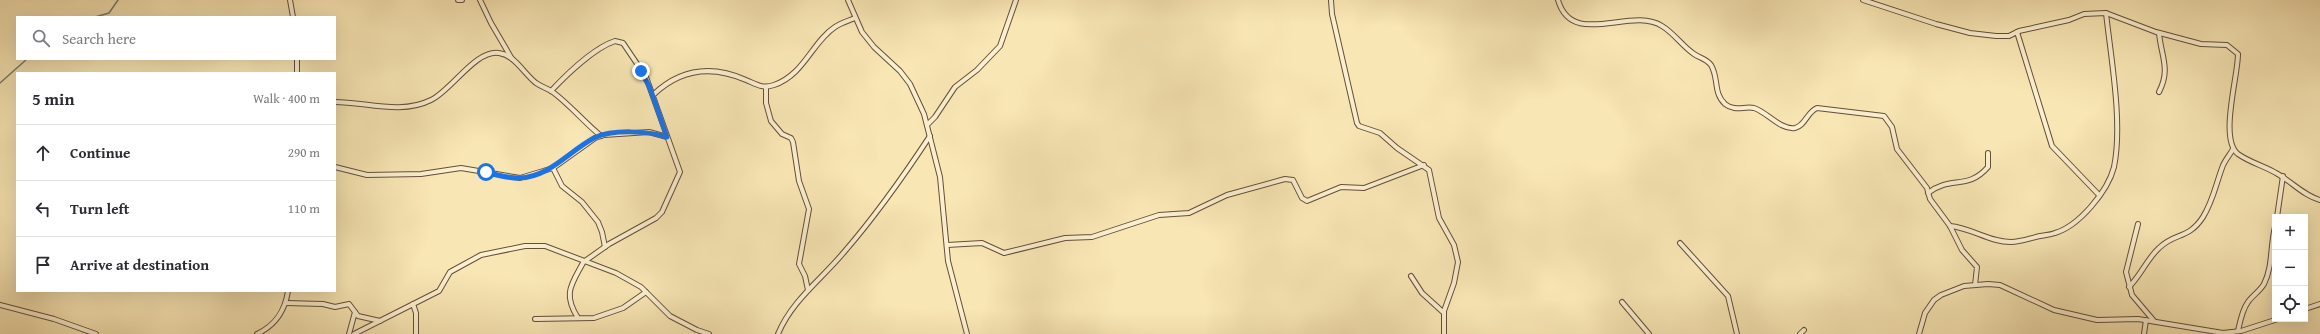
<!DOCTYPE html>
<meta charset="utf-8">
<style>
body{margin:0;font-family:"Gentium Book Plus",serif;background:#f2f2f3;color:#2b2b33}
.controls{position:absolute;right:12px;bottom:12px;display:grid;overflow:hidden;border-radius:0px;box-shadow:0 4px 16px #0002}
.controls button{width:36px;height:36px;display:grid;place-items:center;padding:0;border:0;border-bottom:1px solid #e1e1e2;background:#fff;color:#2b2b33;font:20px sans-serif}
.stop{position:absolute;width:12px;height:12px;margin:-9px;border:3px solid #1a73e8;border-radius:50%;background:#fff}
.stop.end{background:#1a73e8;border-color:#fff;box-shadow:0 1px 4px #0008}
.list{margin:0;padding:0;list-style:none}
h2{display:flex;justify-content:space-between;align-items:center;height:52px;margin:0;padding:0 16px;font-size:17px}
h2 small{font-size:13px;font-weight:400;color:#7c7c81}
.list li{display:grid;grid-template-columns:26px 1fr auto;gap:12px;align-items:center;box-sizing:border-box;height:56px;padding:0 16px;border-top:1px solid #e1e1e2}
.list b{display:block;font-size:15px;white-space:nowrap}
.list em{font-size:13px;font-style:normal;color:#7c7c81}
.icon{flex:none;width:22px;height:22px;fill:none;stroke:currentColor;stroke-width:2;stroke-linecap:round;stroke-linejoin:round}
.map{position:relative;flex:none;width:2320px;height:334px;overflow:hidden}
.search{position:absolute;background:#fff;box-shadow:0 4px 16px #0002;left:16px;top:16px;width:320px;height:44px;display:flex;align-items:center;gap:10px;box-sizing:border-box;padding:0 14px;border-radius:0px;color:#7c7c81;font-size:15px}
.panel{position:absolute;background:#fff;box-shadow:0 4px 16px #0002;left:16px;top:72px;width:320px;height:220px;border-radius:0px}
.map>svg:first-child{display:block}
.lines{fill:none;stroke-linecap:round;stroke-linejoin:round}
.stream{stroke:#747d72;stroke-width:1.5}
.street-casing{stroke:#664e39;stroke-width:6}
.street{stroke:#faefce;stroke-width:4}
.route{stroke:#1a73e8;stroke-width:5}
</style>
<div class="map">
<svg width="2320" height="334" viewBox="0 0 2320 334">
<rect width="100%" height="100%" fill="#f8e6b4"/>
<filter id="stains"><feTurbulence type="fractalNoise" baseFrequency=".005" numOctaves="4"/><feColorMatrix values="0 0 0 0 .2 0 0 0 0 .09 0 0 0 0 .02 0 0 0 .5 -.17"/></filter>
<radialGradient id="worn" r=".72"><stop offset=".6" stop-color="#630" stop-opacity="0"/><stop offset="1" stop-color="#630" stop-opacity=".3"/></radialGradient>
<g class="lines">
<g class="stream">
<path d="M95,17L109,13L118,0"/>
<path d="M0,83L27,59"/>
</g>
<defs>
<g id="street">
<path d="M290,0L293,17"/>
<path d="M458,0H462"/>
<path d="M480,0L491,23L512,59"/>
<path d="M848,0L862,32L874,47L900,71L910,84L924,114L940,177L948,261L967,334"/>
<path d="M1331,0L1332,14L1357,123L1359,126L1380,133L1397,148L1429,170L1439,218L1454,245L1458,262L1454,283L1444,311V334"/>
<path d="M1558,0C1572,49 1631,6 1662,26C1674,33 1682,46 1694,54C1700,58 1707,59 1711,65C1719,78 1713,93 1725,104C1735,112 1744,106 1754,108C1767,112 1780,130 1795,128C1805,126 1807,112 1817,108L1884,116L1892,127L1897,149L1927,188L1930,199L1950,226L1962,250L1977,267L1975,285"/>
<path d="M1863,0L1936,24L1970,33L1996,36H2009L2019,31L2069,20L2084,14L2106,13L2156,32L2201,44L2227,45L2238,54C2238,77 2219,139 2238,154C2249,162 2264,166 2276,173C2291,181 2304,196 2320,200"/>
<path d="M2017,32L2052,146L2099,195"/>
<path d="M2159,33C2161,56 2171,69 2159,92"/>
<path d="M297,59V73"/>
<path d="M766,87V103L771,121L782,134L791,138L793,142L799,181L809,209L799,264L805,276L808,290"/>
<path d="M551,91C566,75 594,48 615,41L623,43L646,77L680,172L662,212L656,218L609,244L585,261"/>
<path d="M653,95C680,69 712,65 746,80C756,84 762,89 774,85C804,75 812,42 835,27C841,23 848,21 855,18"/>
<path d="M335,102C366,102 401,115 431,100C451,91 476,49 499,53C515,55 524,74 536,83C542,87 549,89 554,93C571,106 585,123 601,136"/>
<path d="M927,125L935,117L955,87L977,70L1000,46L1016,0"/>
<path d="M335,167L367,175L421,174L461,168L520,178L553,168L595,138L604,135L649,132L667,137"/>
<path d="M553,168L562,186L582,202L598,222L602,232L605,247"/>
<path d="M1928,193C1951,175 1967,191 1988,167V153"/>
<path d="M2277,217L2283,176"/>
<path d="M2138,224L2126,272L2132,295L2154,321"/>
<path d="M1950,226C1972,228 1989,242 2011,242C2020,242 2031,238 2040,236C2045,235 2050,235 2055,233C2079,226 2108,191 2114,167C2123,123 2111,59 2106,13"/>
<path d="M1680,243L1728,296L1737,334"/>
<path d="M947,245L982,243L1004,253L1065,238L1092,237L1159,215L1189,213L1227,195L1285,179L1293,180L1302,198L1307,201L1341,187L1364,188L1424,165"/>
<path d="M1411,276L1422,293L1444,313"/>
<path d="M2129,287C2141,275 2147,259 2159,248C2175,232 2188,240 2203,217C2213,201 2216,184 2222,168C2224,161 2230,155 2233,149"/>
<path d="M1622,302L1649,334"/>
<path d="M286,303L323,304L335,307L349,304L358,316L380,321"/>
<path d="M413,304L416,313V334"/>
<path d="M0,305L54,319L96,334"/>
<path d="M2305,309L2320,304"/>
<path d="M578,318C562,293 572,284 584,261"/>
<path d="M535,319L594,318L623,308L646,292"/>
<path d="M2238,331C2240,322 2242,310 2248,302C2252,296 2260,291 2264,284C2273,266 2270,246 2275,227"/>
<path d="M257,334C276,325 285,311 288,291"/>
<path d="M349,334L355,312"/>
<path d="M354,334L439,291L450,272L481,255L525,246H545L616,273L641,287L670,316L697,330L709,334"/>
<path d="M778,334C792,300 822,279 845,251C877,214 903,177 930,136"/>
<path d="M1800,334L1804,330"/>
<path d="M1919,334L1925,313L1934,300L1941,295L1964,286L1988,284L2000,285L2054,310L2097,320L2138,319L2223,333L2241,331L2278,319"/>
<path d="M2144,334L2146,320"/>
</g>
</defs>
<use href="#street" class="street-casing"/>
<use href="#street" class="street"/>
</g>
<g class="lines">
<path class="route" d="M486,172C496,175 508,178 519,178C550,177 569,151 594,138C613,129 648,131 667,137L650,88L641,71"/>
</g>
<rect width="100%" height="100%" filter="url(#stains)"/>
<rect width="100%" height="100%" fill="url(#worn)"/>
</svg>
<div class="controls">
<button>+</button>
<button>−</button>
<button><svg class="icon" aria-label="locate" viewBox="0 0 24 24"><circle cx="12" cy="12" r="6"/><path d="M12 2v4M12 18v4M2 12h4M18 12h4"/></svg></button>
</div>
<div class="stop" style="left:486px;top:172px"></div>
<div class="stop end" style="left:641px;top:71px"></div>
<div class="search"><svg class="icon" aria-label="search" viewBox="0 0 24 24"><circle cx="10" cy="10" r="6"/><path d="M15 15l6 6"/></svg>Search here</div>
<section class="panel">
<h2>5 min<small>Walk · 400 m</small></h2>
<ul class="list">
<li><svg class="icon" aria-label="ahead" viewBox="0 0 24 24"><path d="M12 20V5M6 11l6-6 6 6"/></svg><div><b>Continue</b></div><em>290 m</em></li>
<li><svg class="icon" aria-label="left" viewBox="0 0 24 24"><path d="M17 20v-9H6M10 6l-5 5 5 5"/></svg><div><b>Turn left</b></div><em>110 m</em></li>
<li><svg class="icon" aria-label="arrive" viewBox="0 0 24 24"><path d="M6 21V4h12l-3 4 3 4H6"/></svg><div><b>Arrive at destination</b></div></li>
</ul>
</section>
</div>
